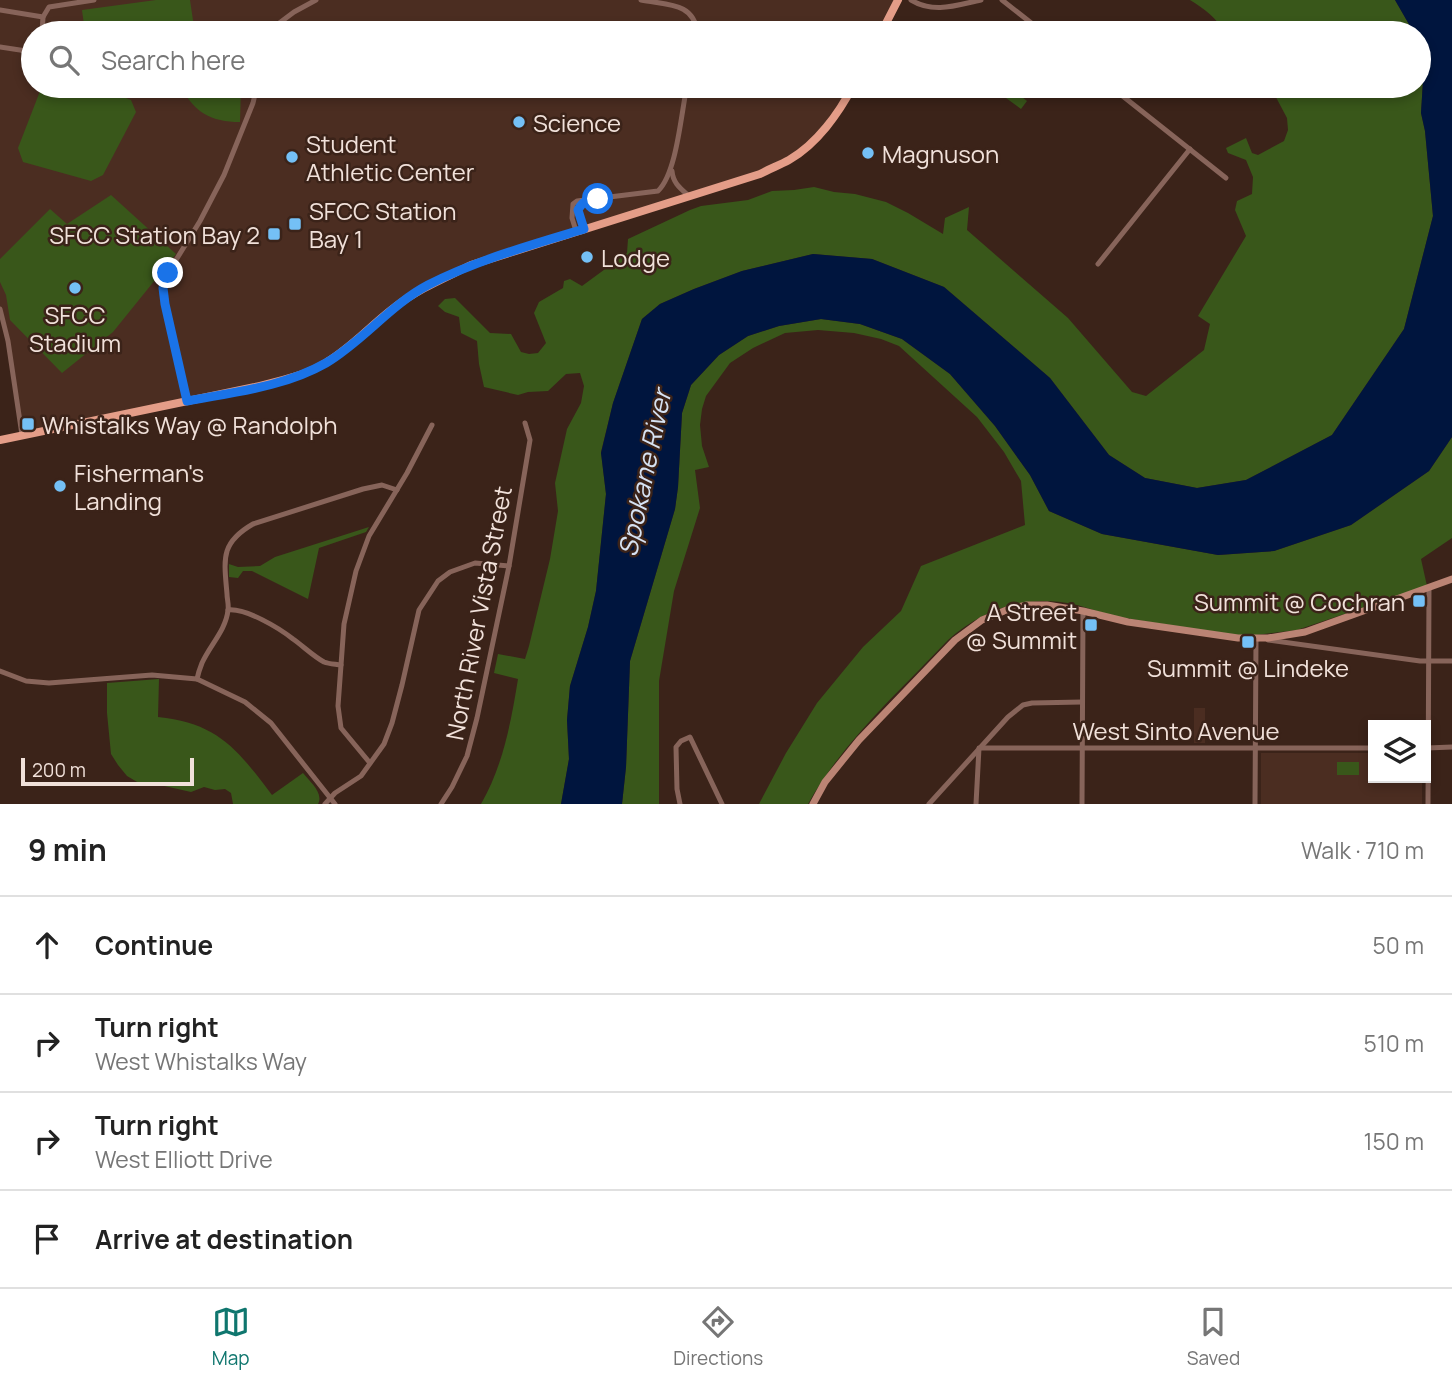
<!DOCTYPE html>
<meta charset="utf-8">
<style>
body{margin:0;font-family:Manrope,sans-serif;background:#f2f2f2;color:#222}
.controls{position:absolute;right:21px;bottom:21px;display:grid;overflow:hidden;border-radius:0px;box-shadow:0 4px 10px #0003}
.controls button{width:63px;height:63px;display:grid;place-items:center;padding:0;border:0;border-bottom:2px solid #e0e0e0;background:#fff;color:#222;font:35px sans-serif}
.scale{position:absolute;left:21px;bottom:18px;width:173px;box-sizing:border-box;padding-left:7px;border:4px solid #f1e1da;border-top:0;font-size:19px;line-height:24px;white-space:nowrap;color:#f1e1da;-webkit-text-stroke:5px #3b2319;paint-order:stroke}
.stop{position:absolute;width:21px;height:21px;margin:-16px;border:5px solid #1a73e8;border-radius:50%;background:#fff}
.stop.end{background:#1a73e8;border-color:#fff;box-shadow:0 2px 7px #0008}
.list{margin:0;padding:0;list-style:none}
h2{display:flex;justify-content:space-between;align-items:center;height:91px;margin:0;padding:0 28px;font-size:30px}
h2 small{font-size:23px;font-weight:400;color:#767676}
.list li{display:grid;grid-template-columns:46px 1fr auto;gap:21px;align-items:center;box-sizing:border-box;height:98px;padding:0 28px;border-top:2px solid #e0e0e0}
.list b{display:block;font-size:26px;white-space:nowrap}
.list p{margin:0;font-size:23px;white-space:nowrap;color:#767676}
.list em{font-size:23px;font-style:normal;color:#767676}
.icon{flex:none;width:38px;height:38px;fill:none;stroke:currentColor;stroke-width:2;stroke-linecap:round;stroke-linejoin:round}
.map{position:relative;flex:none;width:1452px;height:804px;overflow:hidden}
.search{position:absolute;background:#fff;box-shadow:0 4px 10px #0003;left:21px;right:21px;top:21px;height:77px;display:flex;align-items:center;gap:18px;box-sizing:border-box;padding:0 24px;border-radius:38px;color:#767676;font-size:26px}
.sheet{height:483px;background:#fff}
nav{display:flex;justify-content:space-around;align-items:center;box-sizing:border-box;height:98px;border-top:2px solid #e0e0e0;background:#fff;font-size:19px;color:#767676}
nav a{display:grid;justify-items:center;gap:4px}
nav .on{color:#0f766e}
.map>svg:first-child{display:block}
.built{fill:#4b2d21}
.green{fill:#39571a}
.water{fill:#00153e}
.lines{fill:none;stroke-linecap:round;stroke-linejoin:round}
.street{stroke:#87645a;stroke-width:5}
.secondary{stroke:#bb8474;stroke-width:7}
.primary{stroke:#e49d88;stroke-width:8}
.route{stroke:#1a73e8;stroke-width:9}
.poi-dot{fill:#74c0f6;stroke:#3b2319;stroke-width:2.5}
.labels{text-anchor:middle;dominant-baseline:central;stroke-width:5;stroke-linejoin:round;paint-order:stroke}
.poi-label{font-size:24px;fill:#f1e1da;stroke:#3b2319;text-anchor:start}
.street-label{font-size:24px;fill:#f1e1da;stroke:#3b2319}
.water-label{font-size:26px;font-style:italic;fill:#d6e2f3;stroke:#3b2319}
</style>
<div class="map">
<svg width="1452" height="804" viewBox="0 0 1452 804">
<rect width="100%" height="100%" fill="#3b2319"/>
<g class="built">
<path d="M0,0H895L881,33H33V86H853L810,144L760,174L471,265L426,286L355,341L295,378L22,435L0,309Z"/>
<rect x="1194" y="708" width="11" height="35"/>
<path d="M1261,753H1373V778H1422V804H1261Z"/>
</g>
<g class="green">
<path d="M156,0H190L194,27L147,33H85L82,10Z"/>
<path d="M1190,0H1395L1414,33H1224C1217,17 1204,9 1190,0Z"/>
<path d="M1419,42L1424,65L1421,113L1425,131L1433,216L1404,329L1332,435L1246,480L1197,488L1145,478L1109,455L1050,378L944,287L872,259L813,254L742,271L694,289L660,304L642,319L613,403L601,452L606,494L596,591L588,627L570,686L567,720L569,759L561,804H481C503,766 511,722 518,679L494,673L498,654L525,659L529,646L550,559L558,511L555,483L567,429L581,403L584,386L580,373L566,374L548,391L528,392L518,395L484,387L479,364L477,341L461,333L459,317L445,312L438,306L445,299L455,298L490,333L511,334L521,352L529,354L538,353L546,343L534,313L539,302L563,288L564,281L570,279L582,286L627,253L628,239L690,210L701,206L748,200L772,191L794,190L814,187L834,192L855,194L886,202L908,213L943,234L945,218L969,207L967,230L1068,318L1132,392L1146,396L1204,350L1210,324L1198,316L1246,236L1235,210L1237,201L1252,194L1253,177L1246,160L1228,153L1226,148L1246,138L1252,153L1258,155L1284,141L1288,130L1287,118L1270,86H1419Z"/>
<path d="M42,86H95L131,100L136,112L103,175L91,181L23,162L18,148Z"/>
<path d="M181,86H241L240,122C211,122 193,112 181,86Z"/>
<path d="M1012,89L1027,101L1021,109L1006,98Z"/>
<path d="M111,195L176,254L113,332L62,373L10,320L6,295L0,282V259L50,209L67,224Z"/>
<path d="M821,319L860,324L902,339L950,374L995,426L1030,475L1049,511L1102,534L1218,555L1274,551L1351,525L1429,471L1452,437V538L1421,559L1427,586L1297,630L1256,635H1238C1199,629 1159,624 1120,617C1104,614 1089,608 1073,604C1026,594 983,609 948,640C899,692 843,741 808,804H759L786,753L817,703L863,647L901,611L921,566L1025,525L1021,481L1004,452L977,417L899,346L881,339L854,333L818,330L785,333L753,348L730,363L706,396L702,409L700,425L702,446L709,467L695,470L700,508L674,591L659,681V804H622L626,767L630,661L675,509L678,487L682,413L691,385L719,355L748,336L779,326Z"/>
<path d="M369,527L366,532L319,548L308,599L252,571H243L238,578L229,577V564L238,567L260,566L275,557Z"/>
<path d="M159,679L158,717C218,723 238,750 272,795L303,773C310,782 324,793 318,804H233L231,793L225,789L215,790L204,787L191,792L160,785L144,786L127,776L118,765L111,754L107,713V683Z"/>
<rect x="1337" y="762" width="22" height="13"/>
</g>
<path class="water" d="M1395,0H1452V437L1429,471L1351,525L1274,551L1218,555L1102,534L1049,511L1030,475L995,426L950,374L902,339L860,324L821,319L779,326L748,336L719,355L691,385L682,413L678,487L675,509L630,661L626,767L622,804H561L569,759L567,720L570,686L588,627L596,591L606,494L601,453L613,403L642,319L660,304L694,289L742,271L813,254L872,259L944,287L1050,378L1109,455L1145,478L1197,488L1246,480L1332,435L1404,329L1433,216L1425,131L1421,113L1424,65L1419,42V33H1414Z"/>
<g class="lines">
<g class="street">
<path d="M641,0C666,5 695,2 697,33"/>
<path d="M911,0C934,14 957,5 981,0"/>
<path d="M1002,0L1044,33"/>
<path d="M0,10L43,17L49,7L94,0"/>
<path d="M42,33L43,17"/>
<path d="M256,33L270,30"/>
<path d="M269,33L270,30L294,12L316,0"/>
<path d="M0,47L33,52"/>
<path d="M1110,86L1226,178"/>
<path d="M672,171C673,183 680,188 689,196"/>
<path d="M584,229L578,210L581,204L586,200"/>
<path d="M576,231L572,218L573,204L577,201L658,191C677,173 681,113 687,86"/>
<path d="M1098,264L1190,149"/>
<path d="M0,309L8,341L22,435"/>
<path d="M187,401L165,304L163,288L168,273L200,221L224,175L253,103L257,86"/>
<path d="M228,610C246,608 279,628 293,639C303,646 313,656 324,662C329,664 335,664 341,665"/>
<path d="M1268,640L1420,661H1452"/>
<path d="M0,671L26,681L49,683L152,675L197,679L245,702L271,723L335,804"/>
<path d="M197,679C198,674 200,668 202,663C210,645 226,630 228,610C229,605 227,599 227,594C224,559 220,543 253,524L363,489L382,485L397,490"/>
<path d="M1427,748L1452,747"/>
<path d="M370,763L341,728L338,706L344,624L356,571L369,536L407,473L432,425"/>
<path d="M325,804L335,793L361,776L384,744L392,723L402,685L419,610L438,581L450,572L475,563L509,566"/>
<path d="M441,804L452,787L467,756L477,718L509,566L530,440L525,423"/>
<path d="M680,804L677,789L676,747L681,741L690,737L722,804"/>
<path d="M929,804L1008,717L1023,705L1032,703L1082,702"/>
<path d="M976,804L979,748H1373"/>
<path d="M1082,804L1083,611"/>
<path d="M1255,804L1256,639H1258"/>
<path d="M1428,804L1429,588"/>
</g>
<path class="secondary" d="M813,804L825,782L859,740L955,640L982,620L1009,609L1027,605H1047L1083,611L1128,622L1238,638H1268L1305,632L1452,579"/>
<g class="primary">
<path d="M881,33L898,0"/>
<path d="M0,440L255,387C280,381 305,376 327,362C352,347 372,324 395,307C418,289 445,278 471,265L760,174C769,169 780,165 789,160C817,144 839,113 853,86"/>
</g>
</g>
<g class="lines">
<path class="route" d="M168,273L163,288L165,304L187,401C234,392 284,387 326,363C363,341 390,305 428,285C477,260 531,245 584,229L578,210C583,200 588,200 598,199"/>
</g>
<g class="poi-dot">
<circle cx="519" cy="122" r="7"/>
<circle cx="868" cy="153" r="7"/>
<circle cx="292" cy="157" r="7"/>
<rect x="288" y="217" width="14" height="14" rx="3.5"/>
<rect x="267" y="227" width="14" height="14" rx="3.5"/>
<circle cx="587" cy="257" r="7"/>
<circle cx="75" cy="288" r="7"/>
<rect x="21" y="417" width="14" height="14" rx="3.5"/>
<circle cx="60" cy="486" r="7"/>
<rect x="1412" y="594" width="14" height="14" rx="3.5"/>
<rect x="1084" y="618" width="14" height="14" rx="3.5"/>
<rect x="1241" y="635" width="14" height="14" rx="3.5"/>
</g>
<g class="labels">
<g class="poi-label">
<text x="533" y="122">Science</text>
<text x="306" y="143">Student<tspan x="306" dy="28">Athletic Center</tspan></text>
<text x="882" y="153">Magnuson</text>
<text x="309" y="210">SFCC Station<tspan x="309" dy="28">Bay 1</tspan></text>
<text x="260" y="234" text-anchor="end">SFCC Station Bay 2</text>
<text x="601" y="257">Lodge</text>
<text x="75" y="314" text-anchor="middle">SFCC<tspan x="75" dy="28">Stadium</tspan></text>
<text x="42" y="424">Whistalks Way @ Randolph</text>
<text x="74" y="472">Fisherman's<tspan x="74" dy="28">Landing</tspan></text>
<text x="1405" y="601" text-anchor="end">Summit @ Cochran</text>
<text x="1077" y="611" text-anchor="end">A Street<tspan x="1077" dy="28">@ Summit</tspan></text>
<text x="1248" y="667" text-anchor="middle">Summit @ Lindeke</text>
</g>
<g class="street-label">
<text transform="translate(478 613) rotate(-79)">North River Vista Street</text>
<text x="1176" y="730">West Sinto Avenue</text>
</g>
<g class="water-label">
<text transform="translate(644 473) rotate(-78)">Spokane River</text>
</g>
</g>
</svg>
<div class="controls">
<button><svg class="icon" aria-label="layers" viewBox="0 0 24 24"><path d="M12 4l9 5-9 5-9-5zM3 14l9 5 9-5"/></svg></button>
</div>
<div class="scale">200 m</div>
<div class="stop" style="left:598px;top:199px"></div>
<div class="stop end" style="left:168px;top:273px"></div>
<div class="search"><svg class="icon" aria-label="search" viewBox="0 0 24 24"><circle cx="10" cy="10" r="6"/><path d="M15 15l6 6"/></svg>Search here</div>
</div>
<section class="sheet">
<h2>9 min<small>Walk · 710 m</small></h2>
<ul class="list">
<li><svg class="icon" aria-label="ahead" viewBox="0 0 24 24"><path d="M12 20V5M6 11l6-6 6 6"/></svg><div><b>Continue</b></div><em>50 m</em></li>
<li><svg class="icon" aria-label="right" viewBox="0 0 24 24"><path d="M7 20v-9h11M14 6l5 5-5 5"/></svg><div><b>Turn right</b><p>West Whistalks Way</p></div><em>510 m</em></li>
<li><svg class="icon" aria-label="right" viewBox="0 0 24 24"><path d="M7 20v-9h11M14 6l5 5-5 5"/></svg><div><b>Turn right</b><p>West Elliott Drive</p></div><em>150 m</em></li>
<li><svg class="icon" aria-label="arrive" viewBox="0 0 24 24"><path d="M6 21V4h12l-3 4 3 4H6"/></svg><div><b>Arrive at destination</b></div></li>
</ul>
</section>
<nav>
<a class="on"><svg class="icon" aria-label="map" viewBox="0 0 24 24"><path d="M3 6l6-2 6 2 6-2v14l-6 2-6-2-6 2zM9 4v14M15 6v14"/></svg>Map</a>
<a><svg class="icon" aria-label="directions" viewBox="0 0 24 24"><path d="M12 3l9 9-9 9-9-9zM9 14v-3h6M13 9l2 2-2 2"/></svg>Directions</a>
<a><svg class="icon" aria-label="saved" viewBox="0 0 24 24"><path d="M7 4h10v16l-5-4-5 4z"/></svg>Saved</a>
</nav>
